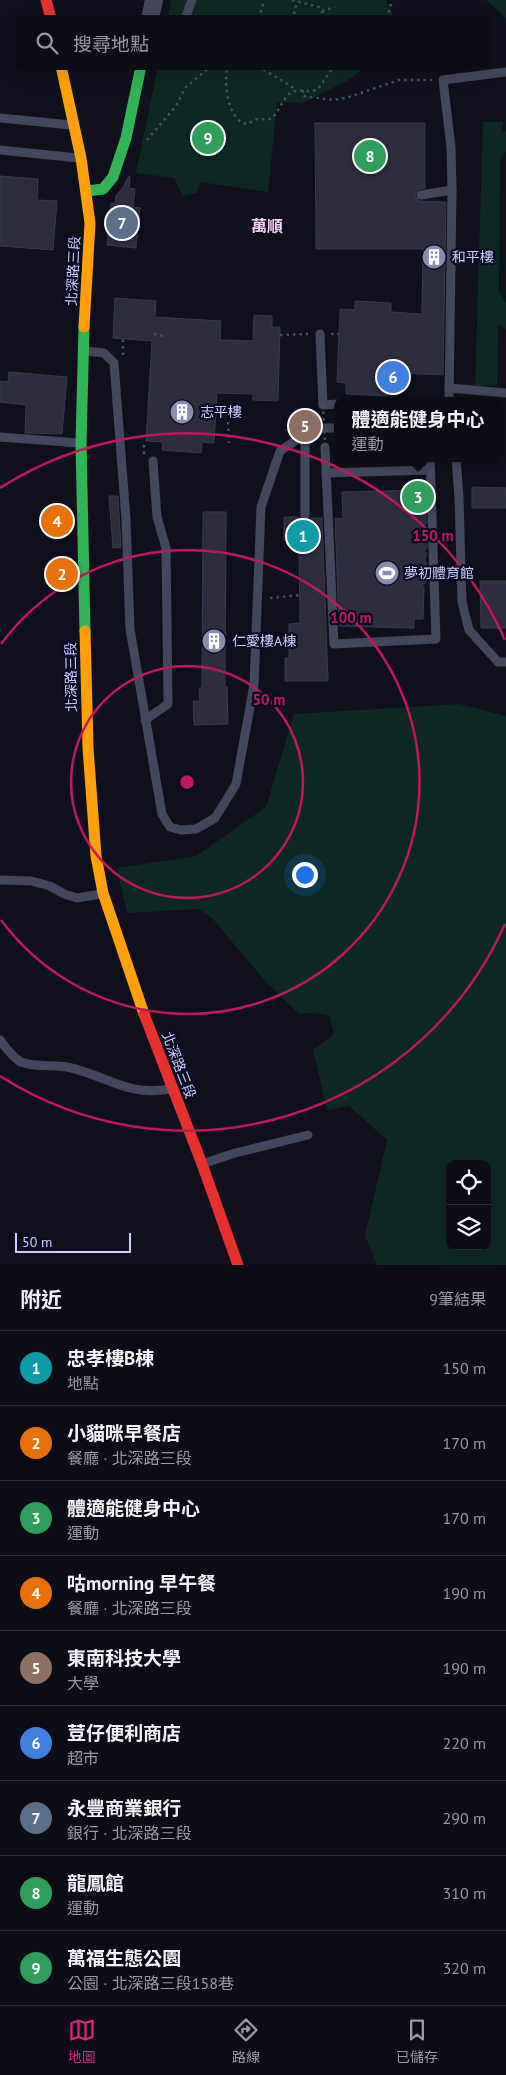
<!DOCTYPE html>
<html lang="zh-TW">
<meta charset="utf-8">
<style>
body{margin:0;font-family:"PT Sans","Noto Sans TC",sans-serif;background:#14151e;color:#f1f3f6}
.controls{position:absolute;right:15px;bottom:15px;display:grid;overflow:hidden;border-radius:10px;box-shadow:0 5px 20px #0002}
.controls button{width:45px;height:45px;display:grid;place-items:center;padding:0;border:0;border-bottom:1px solid #2b2c34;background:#0b0c15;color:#f1f3f6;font:25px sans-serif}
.scale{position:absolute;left:15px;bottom:12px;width:116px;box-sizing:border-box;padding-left:5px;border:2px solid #cbcfff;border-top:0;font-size:14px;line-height:18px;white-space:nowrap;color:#cbcfff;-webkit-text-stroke:4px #0a0b21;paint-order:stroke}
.you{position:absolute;left:304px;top:874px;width:18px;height:18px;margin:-12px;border:4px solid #fff;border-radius:50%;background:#1a73e8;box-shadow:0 0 0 8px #1a73e833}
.badge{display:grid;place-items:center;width:32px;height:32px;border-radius:50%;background:#db2777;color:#fff;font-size:16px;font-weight:700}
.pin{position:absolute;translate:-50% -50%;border:2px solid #fff;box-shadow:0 1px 5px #0006}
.popup{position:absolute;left:334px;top:397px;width:168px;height:65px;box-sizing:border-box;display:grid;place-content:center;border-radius:10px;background:#0b0c15;filter:drop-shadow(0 1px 4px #0005);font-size:16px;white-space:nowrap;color:#9a9ba0}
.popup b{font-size:19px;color:#f1f3f6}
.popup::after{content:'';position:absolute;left:50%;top:100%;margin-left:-10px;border:10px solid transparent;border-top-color:#0b0c15}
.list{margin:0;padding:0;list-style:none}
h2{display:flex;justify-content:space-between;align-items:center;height:65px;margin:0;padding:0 20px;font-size:21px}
h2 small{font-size:16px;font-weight:400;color:#9a9ba0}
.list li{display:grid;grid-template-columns:32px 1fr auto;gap:15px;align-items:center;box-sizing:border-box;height:75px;padding:0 20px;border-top:1px solid #2b2c34}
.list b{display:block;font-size:19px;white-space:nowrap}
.list p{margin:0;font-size:16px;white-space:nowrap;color:#9a9ba0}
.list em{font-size:16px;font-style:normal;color:#9a9ba0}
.icon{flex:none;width:28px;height:28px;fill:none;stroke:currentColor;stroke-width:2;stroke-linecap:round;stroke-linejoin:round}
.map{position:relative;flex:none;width:506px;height:1265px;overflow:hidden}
.search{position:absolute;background:#0b0c15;box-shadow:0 5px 20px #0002;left:15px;right:15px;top:15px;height:55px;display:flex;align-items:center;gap:12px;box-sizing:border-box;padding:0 18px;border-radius:10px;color:#9a9ba0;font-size:19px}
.sheet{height:740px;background:#0b0c15}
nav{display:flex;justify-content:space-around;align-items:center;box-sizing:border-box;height:70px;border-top:1px solid #2b2c34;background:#0b0c15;font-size:14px;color:#9a9ba0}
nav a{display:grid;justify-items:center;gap:2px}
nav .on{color:#db2777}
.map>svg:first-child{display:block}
.green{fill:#0d2823;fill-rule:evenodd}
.building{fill:#2d2d3e;stroke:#393a51}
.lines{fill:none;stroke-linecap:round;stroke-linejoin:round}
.path{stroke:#41565f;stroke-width:2.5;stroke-dasharray:2.5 4;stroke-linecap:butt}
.lane{stroke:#43475d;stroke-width:9}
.street{stroke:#43475d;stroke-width:18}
.fast{stroke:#30b455;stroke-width:11}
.slow{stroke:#ff9f0a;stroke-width:11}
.jam{stroke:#e5322d;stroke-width:11}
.path-bridge{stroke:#41565f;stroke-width:2.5;stroke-dasharray:2.5 4;stroke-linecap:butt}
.ring{fill:none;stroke:#c2185b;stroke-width:2.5}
.labels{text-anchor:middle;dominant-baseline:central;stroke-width:4.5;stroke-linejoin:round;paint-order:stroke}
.poi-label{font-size:14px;fill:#cbcfff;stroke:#0a0b21;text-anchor:start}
.street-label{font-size:14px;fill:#cbcfff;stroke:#0a0b21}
.quarter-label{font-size:16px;font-weight:bold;fill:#ffcdf7;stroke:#0a0b21}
.centre{fill:#c2185b;stroke:#0a0b21;stroke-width:2.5}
.ring-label{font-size:15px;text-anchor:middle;font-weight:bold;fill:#c2185b;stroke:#0a0b21;stroke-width:4.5;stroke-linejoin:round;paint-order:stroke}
</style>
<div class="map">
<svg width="506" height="1265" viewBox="0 0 506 1265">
<rect width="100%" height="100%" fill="#0f101c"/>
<g class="green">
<path d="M171,0H386L395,19H167Z"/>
<path d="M486,0H506V18Z"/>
<path d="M158,66H366L350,79L303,103L277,102L268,192L201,182L196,193L183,196L174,178L136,173Z"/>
<path d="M483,122H503L502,133L506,131V151L500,160L499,292L506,303V329L498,324L497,386H475Z"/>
<path d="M459,704L506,716V1265H377L365,1236L387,1140L349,1106L327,1110L313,1050L334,1034L330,1016L313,1013L299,1014L266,982L213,919L199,909L127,913L117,868L196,856L266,807L294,714ZM450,1164H487V1246H450Z"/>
</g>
<g class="building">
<path d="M315,123H425V188L417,190L415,196L419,201L446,202L443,375L401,373V387L387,386V396L346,394V383L337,382L340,309L355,310V301L391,303V312L422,314L423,249H316Z"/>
<path d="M0,176L38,179L37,200L57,201L53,250L0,246Z"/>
<path d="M128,177H130L129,188L135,189L133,207L140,208L136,248L107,245L111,203L115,204L116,196L124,186Z"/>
<path d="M115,298L156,301L155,317L221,321L220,340L253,341L254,315L272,316V327H280L278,401L253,400V394L217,393L214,443L202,442L201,453L162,450L163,442L146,441L152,341L113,338Z"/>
<path d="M9,372L67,377L62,434L25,433L26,405L0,402V381L8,382Z"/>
<path d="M472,487L506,488V508H472Z"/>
<path d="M425,490L426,523L423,528L426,534L422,539L427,544V548L424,550L427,554L425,559L427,566L424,568L428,572L423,576L427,581L422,585L424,587L423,619H414V628L339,626L335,518L343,519L342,492Z"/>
<path d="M109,496H118L121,547L113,548Z"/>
<path d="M203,512H226L225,687H227L228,724L194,725L193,701H200L199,688H202Z"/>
<path d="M284,517H299L300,521L305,523L309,522L311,518H322L328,681H285V658H289V624L300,623L299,550H293L292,540H284Z"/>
<path d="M480,581H506V628H481Z"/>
</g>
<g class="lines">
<g class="path">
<path d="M292,0L319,7L326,19"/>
<path d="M322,11L335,7"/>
<path d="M294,14L297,1"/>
<path d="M259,19L264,0"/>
<path d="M387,19L392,0"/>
<path d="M224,66V69L227,70C224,85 228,121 247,124L257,119H271C279,112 282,100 290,93C299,87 309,94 318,89L334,66"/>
<path d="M258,66L297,90"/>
<path d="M303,90V96L333,100L346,98L399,80H432"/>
<path d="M147,140L176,106L185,88L211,66"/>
<path d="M154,334L163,336"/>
<path d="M331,334H339"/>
<path d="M280,335L308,334"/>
<path d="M123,355V339"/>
<path d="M228,422L229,443"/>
<path d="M144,454V445"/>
<path d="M270,598L300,595"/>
</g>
<g class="lane">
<path d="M185,19L192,0"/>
<path d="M0,118L71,125"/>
<path d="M0,150L78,158"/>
<path d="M421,195L452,190"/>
<path d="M320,334L323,405L338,404"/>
<path d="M86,351L104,353L114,363L126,519L130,629L162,814L170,827L181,830L196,829L215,818L236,784L254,685L261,507L280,451L305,434L323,428H338"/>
<path d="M449,388L506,393"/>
<path d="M449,401L452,190L451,147L443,80L506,72"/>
<path d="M0,437L79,443"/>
<path d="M325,447L334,644L436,639L430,458"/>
<path d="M456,458L459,498L462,602L469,630L498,662H506"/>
<path d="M326,473L430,470"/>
<path d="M305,517V434"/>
<path d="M145,720L168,704L166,548L157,517L153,461"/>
<path d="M0,880L31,881L50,886L64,894L77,898L101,894"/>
<path d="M0,1040C6,1048 12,1057 21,1062C37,1068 51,1064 67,1067C106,1075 127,1097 170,1089"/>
<path d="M202,1164L235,1153L308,1135"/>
</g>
<path class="street" d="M150,19L154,0"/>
<g class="fast">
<path d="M87,191L103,189L113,177L126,138L141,66"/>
<path d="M84,327L81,443L85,631"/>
</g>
<g class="slow">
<path d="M61,66L81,158L90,223L84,327"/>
<path d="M85,631L88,748L96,856L103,893L144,1014"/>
</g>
<g class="jam">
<path d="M46,0L51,19"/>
<path d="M144,1014L202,1164L238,1265"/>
</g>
<path class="path-bridge" d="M323,405L325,447"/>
</g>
<g class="ring">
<circle cx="187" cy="782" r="116"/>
<path d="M1 644A232 232 0 1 1 1 920"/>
<path d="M505 924A348 348 0 0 1 0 1076M0 488A348 348 0 0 1 505 640"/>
</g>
<defs>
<symbol id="building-disc" viewBox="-11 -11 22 22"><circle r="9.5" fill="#898cb0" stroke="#0a0b21"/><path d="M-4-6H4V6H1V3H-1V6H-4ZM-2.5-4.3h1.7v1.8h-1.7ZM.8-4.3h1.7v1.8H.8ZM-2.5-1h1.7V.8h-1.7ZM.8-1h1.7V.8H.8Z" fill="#fff"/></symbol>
<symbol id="stadium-disc" viewBox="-11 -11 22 22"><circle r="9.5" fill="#898cb0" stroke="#0a0b21"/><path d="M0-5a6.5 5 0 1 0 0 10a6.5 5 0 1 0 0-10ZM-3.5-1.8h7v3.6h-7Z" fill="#fff"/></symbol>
</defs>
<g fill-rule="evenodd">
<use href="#building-disc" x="420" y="243" width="28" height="28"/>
<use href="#building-disc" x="168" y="398" width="28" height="28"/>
<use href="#stadium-disc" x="373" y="559" width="28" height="28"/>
<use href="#building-disc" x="200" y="627" width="28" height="28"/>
</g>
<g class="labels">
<g class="poi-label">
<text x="452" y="257">和平樓</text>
<text x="200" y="412">志平樓</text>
<text x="404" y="573">夢初體育館</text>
<text x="232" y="641">仁愛樓A棟</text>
</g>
<g class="street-label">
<text transform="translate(73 271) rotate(-87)">北深路三段</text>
<text transform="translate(71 677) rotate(-91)">北深路三段</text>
<text transform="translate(179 1065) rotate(69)">北深路三段</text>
</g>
<g class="quarter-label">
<text x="267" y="226">萬順</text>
</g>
</g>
<circle cx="187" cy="782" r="8" class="centre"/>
<g class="ring-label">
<text x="433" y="541">150 m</text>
<text x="351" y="623">100 m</text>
<text x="269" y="705">50 m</text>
</g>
</svg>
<div class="controls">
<button><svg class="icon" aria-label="locate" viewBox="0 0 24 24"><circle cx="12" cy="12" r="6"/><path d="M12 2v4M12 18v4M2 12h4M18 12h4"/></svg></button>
<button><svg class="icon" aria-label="layers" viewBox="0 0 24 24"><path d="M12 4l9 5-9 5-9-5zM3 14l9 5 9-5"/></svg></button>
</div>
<div class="scale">50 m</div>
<div class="you"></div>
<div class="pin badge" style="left:303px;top:536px;background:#0f9aa8">1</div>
<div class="pin badge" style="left:62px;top:574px;background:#e8710a">2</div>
<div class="pin badge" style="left:418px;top:497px;background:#2e9e5b">3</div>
<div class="popup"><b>體適能健身中心</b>運動</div>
<div class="pin badge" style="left:57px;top:521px;background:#e8710a">4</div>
<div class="pin badge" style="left:305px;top:426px;background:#8d6e63">5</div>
<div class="pin badge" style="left:393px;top:377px;background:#3f7fe0">6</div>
<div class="pin badge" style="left:122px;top:223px;background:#5c6f8a">7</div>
<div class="pin badge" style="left:370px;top:156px;background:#2e9e5b">8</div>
<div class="pin badge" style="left:208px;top:138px;background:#2e9e5b">9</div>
<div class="search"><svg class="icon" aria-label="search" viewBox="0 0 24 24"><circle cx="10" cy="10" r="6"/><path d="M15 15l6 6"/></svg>搜尋地點</div>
</div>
<section class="sheet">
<h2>附近<small>9筆結果</small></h2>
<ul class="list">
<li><span class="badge" style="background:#0f9aa8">1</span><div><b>忠孝樓B棟</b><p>地點</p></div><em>150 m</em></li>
<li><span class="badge" style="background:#e8710a">2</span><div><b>小貓咪早餐店</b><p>餐廳 · 北深路三段</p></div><em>170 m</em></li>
<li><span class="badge" style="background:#2e9e5b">3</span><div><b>體適能健身中心</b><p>運動</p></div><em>170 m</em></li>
<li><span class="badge" style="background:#e8710a">4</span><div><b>咕morning 早午餐</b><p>餐廳 · 北深路三段</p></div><em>190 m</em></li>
<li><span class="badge" style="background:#8d6e63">5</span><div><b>東南科技大學</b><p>大學</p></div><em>190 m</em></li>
<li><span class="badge" style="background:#3f7fe0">6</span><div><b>荳仔便利商店</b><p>超市</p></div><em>220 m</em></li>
<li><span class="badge" style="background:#5c6f8a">7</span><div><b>永豐商業銀行</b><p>銀行 · 北深路三段</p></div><em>290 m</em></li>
<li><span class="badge" style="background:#2e9e5b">8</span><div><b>龍鳳館</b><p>運動</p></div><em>310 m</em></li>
<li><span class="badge" style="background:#2e9e5b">9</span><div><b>萬福生態公園</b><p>公園 · 北深路三段158巷</p></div><em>320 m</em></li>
</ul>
</section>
<nav>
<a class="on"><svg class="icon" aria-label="map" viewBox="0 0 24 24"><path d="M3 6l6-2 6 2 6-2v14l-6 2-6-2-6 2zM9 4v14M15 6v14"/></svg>地圖</a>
<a><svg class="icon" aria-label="directions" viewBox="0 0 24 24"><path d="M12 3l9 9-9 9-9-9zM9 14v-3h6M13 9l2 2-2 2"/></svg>路線</a>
<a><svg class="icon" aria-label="saved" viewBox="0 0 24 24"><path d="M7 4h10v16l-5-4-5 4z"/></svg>已儲存</a>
</nav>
